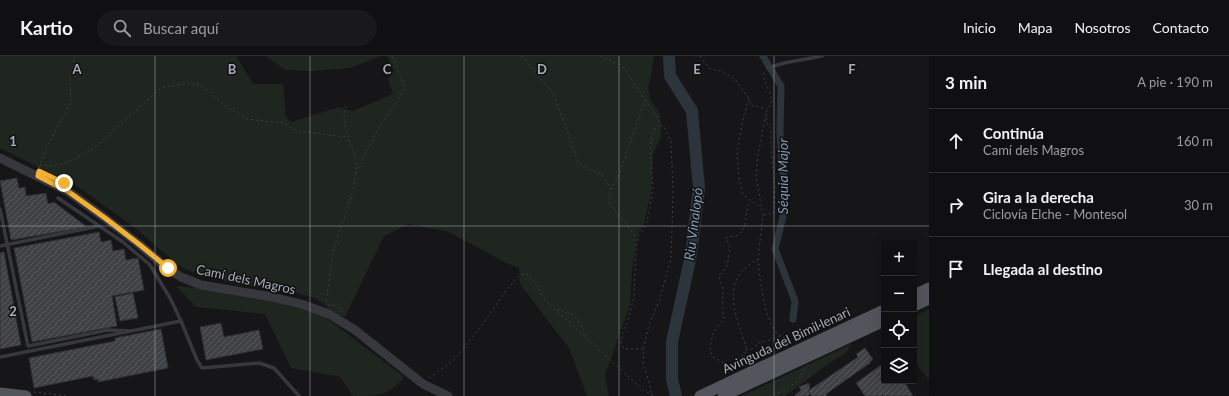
<!DOCTYPE html>
<html lang="es">
<meta charset="utf-8">
<style>
body{margin:0;font-family:Lato,sans-serif;background:#19191b;color:#f1f3f6}
.controls{position:absolute;right:12px;bottom:12px;display:grid;overflow:hidden;border-radius:4px;box-shadow:0 4px 16px #0002}
.controls button{width:36px;height:36px;display:grid;place-items:center;padding:0;border:0;border-bottom:1px solid #303032;background:#101012;color:#f1f3f6;font:20px sans-serif}
.stop{position:absolute;width:12px;height:12px;margin:-9px;border:3px solid #f2b134;border-radius:50%;background:#fff}
.stop.end{background:#f2b134;border-color:#fff;box-shadow:0 1px 4px #0008}
.list{margin:0;padding:0;list-style:none}
h2{display:flex;justify-content:space-between;align-items:center;height:52px;margin:0;padding:0 16px;font-size:17px}
h2 small{font-size:13px;font-weight:400;color:#9c9d9f}
.list li{display:grid;grid-template-columns:26px 1fr auto;gap:12px;align-items:center;box-sizing:border-box;height:64px;padding:0 16px;border-top:1px solid #303032}
.list b{display:block;font-size:15px;white-space:nowrap}
.list p{margin:0;font-size:13px;white-space:nowrap;color:#9c9d9f}
.list em{font-size:13px;font-style:normal;color:#9c9d9f}
.icon{flex:none;width:22px;height:22px;fill:none;stroke:currentColor;stroke-width:2;stroke-linecap:round;stroke-linejoin:round}
.map{position:relative;flex:none;width:929px;height:340px;overflow:hidden}
header{display:flex;align-items:center;gap:24px;box-sizing:border-box;height:56px;padding:0 20px;background:#101012;border-bottom:1px solid #303032}
header strong{font-size:19px}
nav{display:flex;gap:22px;margin-inline-start:auto;font-size:14px}
.search{width:280px;height:36px;background:#19191b;display:flex;align-items:center;gap:10px;box-sizing:border-box;padding:0 14px;border-radius:22px;color:#9c9d9f;font-size:15px}
main{display:flex}
aside{flex:1;background:#101012}
.map>svg:first-child{display:block}
.grass{fill:#1e261f}
.lines{fill:none;stroke-linecap:round;stroke-linejoin:round}
.canal{stroke:#2c353c;stroke-width:7}
.river{stroke:#2c353c;stroke-width:12}
.building{fill:url(#building-hatch);stroke:#303034}
.path{stroke:#3d3f44;stroke-width:1;stroke-dasharray:2 3;stroke-linecap:butt}
.service{stroke:#37383d;stroke-width:3.5}
.tertiary{stroke:#37383d;stroke-width:9}
.primary{stroke:#53555c;stroke-width:11}
.primary-bridge{stroke:#53555c;stroke-width:11}
.route{stroke:#f2b134;stroke-width:5}
.grid{fill:none;stroke:#a8adb8;stroke-width:1;stroke-opacity:0.55}
.labels{text-anchor:middle;dominant-baseline:central;stroke-width:3;stroke-linejoin:round;paint-order:stroke}
.street-label{font-size:13px;fill:#a8adb8;stroke:#111113}
.water-label{font-size:14px;font-style:italic;fill:#7f9bb3;stroke:#111113}
.grid-label{font-size:13px;text-anchor:middle;font-weight:bold;fill:#a8adb8;stroke:#111113;stroke-width:3;stroke-linejoin:round;paint-order:stroke}
</style>
<header>
<strong>Kartio</strong>
<div class="search"><svg class="icon" aria-label="search" viewBox="0 0 24 24"><circle cx="10" cy="10" r="6"/><path d="M15 15l6 6"/></svg>Buscar aquí</div>
<nav><a>Inicio</a><a>Mapa</a><a>Nosotros</a><a>Contacto</a></nav>
</header>
<main>
<div class="map">
<svg width="929" height="340" viewBox="0 0 929 340">
<defs>
<pattern id="building-hatch" width="6" height="6" patternUnits="userSpaceOnUse"><rect width="6" height="6" fill="#404145"/><path d="M-1 1l2-2M0 6l6-6M5 7l2-2" fill="none" stroke="#595a5e"/></pattern>
</defs>
<rect width="100%" height="100%" fill="#161618"/>
<g class="grass">
<path d="M0,0H236L253,28H283L286,61L291,66L339,51L353,55L393,38L388,23L394,15L387,0H654L651,21L648,31L650,43L660,58L661,80L653,99L651,137L644,167L638,178L632,213L630,249L605,319L609,340H587L569,292L520,228L519,212L506,207L449,176L409,168L384,180L345,261L334,256L315,242L294,236L236,228L189,215L177,208L134,171L78,131L0,92Z"/>
<path d="M266,0H381L350,12L314,15L285,14Z"/>
<path d="M176,230L248,237L324,260L404,321C389,340 378,340 353,340L340,321L291,312L265,258L196,251Z"/>
<path d="M929,253V324L918,310L914,298V261Z"/>
<path d="M851,288L847,296L830,307L785,340H742Z"/>
</g>
<g class="lines">
<path class="canal" d="M763,0L781,30L780,76L784,132L783,160L775,193L795,245L793,263"/>
<path class="river" d="M669,0L670,20L692,55L699,132L691,199L672,286V323L676,340"/>
</g>
<g class="building">
<path d="M17,122L19,132L25,131L26,140L46,137L48,148L54,146L87,171L11,184L0,125Z"/>
<path d="M99,176L101,186L111,184L113,195L124,193L126,204L138,202L144,234L112,240L117,270L32,286L14,192Z"/>
<path d="M4,196L21,289L0,293V197Z"/>
<path d="M133,237L138,262L120,265L115,241Z"/>
<path d="M221,267L224,281L259,274L263,293L206,304L200,271Z"/>
<path d="M161,273L168,312L98,326V323L94,324L93,320L34,332L29,302L115,285V282Z"/>
<path d="M865,292L873,303L870,306V307L826,338L827,340H811L808,335L858,301L856,298Z"/>
<path d="M884,307V325H904L913,340H865L856,327Z"/>
<path d="M809,327L810,334L808,335L810,338L807,340H794L801,334L799,331Z"/>
</g>
<g class="lines">
<g class="path">
<path d="M522,0L553,37L566,71L578,107L590,114L603,119L611,134L609,142L610,148L635,180L638,181"/>
<path d="M600,0L619,8L624,12L659,64L660,69L665,72L671,85L673,136L672,173L671,204L659,245L649,269L644,290L643,308L649,326L652,340"/>
<path d="M700,0L710,13L720,15L735,23L749,43L751,49L767,53"/>
<path d="M749,43L744,59L737,95L739,122L743,139L761,152"/>
<path d="M346,50C341,61 347,76 350,86"/>
<path d="M40,109L54,110L68,106L93,93L161,32L189,27L199,29L208,34L225,50L247,63L284,67L289,71L299,75L345,81C371,109 343,159 335,189C330,208 329,228 326,247"/>
<path d="M39,112L46,92L71,46L70,19L74,14V0"/>
<path d="M356,117L375,79L404,34V28L392,0"/>
<path d="M611,134L619,119L645,44"/>
<path d="M764,159L774,157L775,133L771,91V72L766,65L767,58"/>
<path d="M758,203C759,219 765,265 776,276C781,280 787,283 792,287"/>
<path d="M328,249C333,249 340,249 341,256"/>
<path d="M557,254C575,255 580,266 587,282"/>
<path d="M643,293H624L621,287L623,275L628,264L634,241L636,194L638,181L647,166L653,135L650,95L652,80L655,73L659,70"/>
<path d="M746,294L752,293L759,287L782,280"/>
<path d="M728,309L713,301L710,294L713,277L724,263C722,254 723,245 723,236C723,231 720,225 719,220L727,210L730,191L726,182L739,179L744,172L748,149L752,146"/>
<path d="M724,318L729,310L745,298L746,291C739,267 723,236 743,214C747,210 753,206 758,203L763,159L756,120L758,98L767,54L772,44C770,34 762,25 764,16"/>
<path d="M429,322L455,303L485,265L507,233L519,220L524,218L530,219L546,245L556,254L643,334L655,340"/>
<path d="M34,336L68,340"/>
<path d="M769,340L783,335L799,324L805,312"/>
</g>
<g class="service">
<path d="M768,12L784,7L822,0"/>
<path d="M58,142L123,186L150,209L170,242L181,265L197,304L202,312L259,307L274,312L299,340"/>
<path d="M0,153L28,290L108,274L130,275"/>
<path d="M0,190L99,170"/>
<path d="M0,301L181,265"/>
</g>
<path class="tertiary" d="M0,102L69,136L105,162L140,189L167,212L181,221L201,229L272,241L301,248L329,258L355,274L423,328L448,340"/>
<g class="primary">
<path d="M914,239L929,232"/>
<path d="M914,250L929,243"/>
<path d="M755,314L884,254"/>
<path d="M0,337L26,340"/>
<path d="M723,340L884,265"/>
</g>
<path class="primary-bridge" d="M700,340L755,314"/>
</g>
<g class="lines">
<path class="route" d="M64,127L39,115L38,120L69,136L105,162L140,189L168,212"/>
</g>
<path class="grid" d="M155,0V340M310,0V340M464,0V340M619,0V340M774,0V340M0,170H929"/>
<g class="labels">
<g class="street-label">
<text transform="translate(246 223) rotate(12)">Camí dels Magros</text>
<text transform="translate(786 284) rotate(-25)">Avinguda del Bimil·lenari</text>
</g>
<g class="water-label">
<text transform="translate(782 120) rotate(-90)">Séquia Major</text>
<text transform="translate(693 168) rotate(-83)">Riu Vinalopó</text>
</g>
</g>
<g class="grid-label">
<text x="77" y="18">A</text>
<text x="232" y="18">B</text>
<text x="387" y="18">C</text>
<text x="542" y="18">D</text>
<text x="697" y="18">E</text>
<text x="852" y="18">F</text>
<text x="13" y="90">1</text>
<text x="13" y="260">2</text>
</g>
</svg>
<div class="controls">
<button>+</button>
<button>−</button>
<button><svg class="icon" aria-label="locate" viewBox="0 0 24 24"><circle cx="12" cy="12" r="6"/><path d="M12 2v4M12 18v4M2 12h4M18 12h4"/></svg></button>
<button><svg class="icon" aria-label="layers" viewBox="0 0 24 24"><path d="M12 4l9 5-9 5-9-5zM3 14l9 5 9-5"/></svg></button>
</div>
<div class="stop" style="left:168px;top:212px"></div>
<div class="stop end" style="left:64px;top:127px"></div>
</div>
<aside>
<h2>3 min<small>A pie · 190 m</small></h2>
<ul class="list">
<li><svg class="icon" aria-label="ahead" viewBox="0 0 24 24"><path d="M12 20V5M6 11l6-6 6 6"/></svg><div><b>Continúa</b><p>Camí dels Magros</p></div><em>160 m</em></li>
<li><svg class="icon" aria-label="right" viewBox="0 0 24 24"><path d="M7 20v-9h11M14 6l5 5-5 5"/></svg><div><b>Gira a la derecha</b><p>Ciclovía Elche - Montesol</p></div><em>30 m</em></li>
<li><svg class="icon" aria-label="arrive" viewBox="0 0 24 24"><path d="M6 21V4h12l-3 4 3 4H6"/></svg><div><b>Llegada al destino</b></div></li>
</ul>
</aside>
</main>
